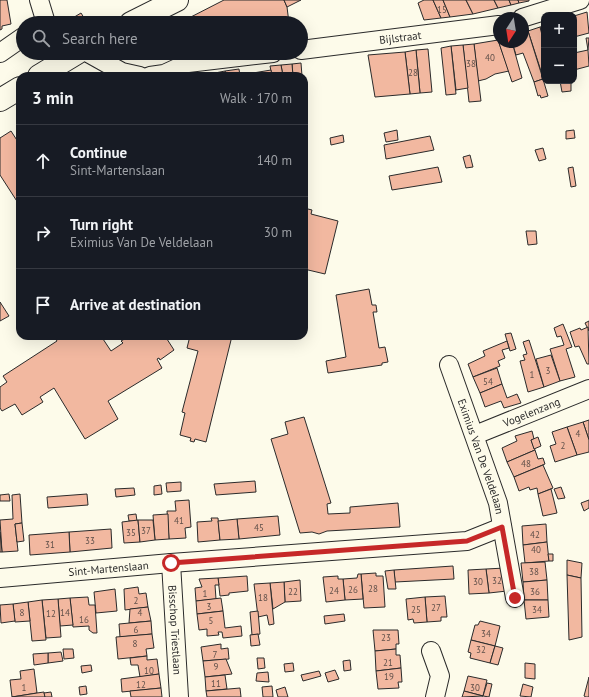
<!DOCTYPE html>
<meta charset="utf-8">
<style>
body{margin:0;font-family:"PT Sans",sans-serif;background:#20242c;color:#f1f3f6}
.controls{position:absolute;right:12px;top:12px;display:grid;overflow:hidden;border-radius:8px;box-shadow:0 4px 16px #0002}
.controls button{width:36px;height:36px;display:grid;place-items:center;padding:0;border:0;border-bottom:1px solid #363941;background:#171b24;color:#f1f3f6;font:20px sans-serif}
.compass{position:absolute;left:493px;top:12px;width:36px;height:36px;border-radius:50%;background:#171b24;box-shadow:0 4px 16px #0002;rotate:192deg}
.stop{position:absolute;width:12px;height:12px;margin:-9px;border:3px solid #c62828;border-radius:50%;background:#fff}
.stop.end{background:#c62828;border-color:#fff;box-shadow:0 1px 4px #0008}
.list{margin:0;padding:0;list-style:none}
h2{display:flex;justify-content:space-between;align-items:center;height:52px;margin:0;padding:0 16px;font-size:17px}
h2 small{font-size:13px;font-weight:400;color:#9ea1a6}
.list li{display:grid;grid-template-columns:26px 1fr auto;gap:12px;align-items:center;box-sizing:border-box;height:72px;padding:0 16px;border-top:1px solid #363941}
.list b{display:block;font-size:15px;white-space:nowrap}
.list p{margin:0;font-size:13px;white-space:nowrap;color:#9ea1a6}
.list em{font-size:13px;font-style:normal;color:#9ea1a6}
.icon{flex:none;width:22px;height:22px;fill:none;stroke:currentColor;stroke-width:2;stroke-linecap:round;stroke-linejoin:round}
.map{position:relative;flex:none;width:589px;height:697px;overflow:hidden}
.search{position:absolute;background:#171b24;box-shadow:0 4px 16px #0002;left:16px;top:16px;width:292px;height:44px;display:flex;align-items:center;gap:10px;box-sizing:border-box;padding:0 14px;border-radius:22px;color:#9ea1a6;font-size:15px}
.panel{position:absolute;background:#171b24;box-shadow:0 4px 16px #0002;left:16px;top:72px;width:292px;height:268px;border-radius:12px}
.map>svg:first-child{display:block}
.building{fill:#f2b8a0;stroke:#2b2b2b}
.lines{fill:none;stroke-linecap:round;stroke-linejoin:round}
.minor-casing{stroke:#2b2b2b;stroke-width:20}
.major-casing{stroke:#2b2b2b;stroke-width:24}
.minor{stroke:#fdfbea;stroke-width:18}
.major{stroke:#fdfbea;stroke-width:22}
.route{stroke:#c62828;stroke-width:5}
.labels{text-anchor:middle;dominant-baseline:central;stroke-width:3;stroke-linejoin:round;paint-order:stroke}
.number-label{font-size:9px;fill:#5d4e48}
.street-label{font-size:11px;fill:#2b2b2b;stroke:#fdfbea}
</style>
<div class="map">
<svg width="589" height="697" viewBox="0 0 589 697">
<rect width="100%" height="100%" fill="#fdfbea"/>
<g class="building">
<path d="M0,0H7L11,24L2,26V29L0,30Z"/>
<path d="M224,0H284L287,7L289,23H174L184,18L185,20Z"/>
<path d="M284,0H301L287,7Z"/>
<path d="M424,0H433L441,18L424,20L418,3Z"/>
<path d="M433,0H443L450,17L441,18Z"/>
<path d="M443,0H466L473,14L450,17Z"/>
<path d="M466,0H494L498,8L473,14Z"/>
<path d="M494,0H509L511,5L498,8Z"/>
<path d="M509,0H518L519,3L511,5Z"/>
<path d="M518,0H529V1L519,3Z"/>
<path d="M587,12L589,33L574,37V16Z"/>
<path d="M81,13L86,21L73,23L71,19Z"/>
<path d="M544,26V43L540,27Z"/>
<path d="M540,27L544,43V70L541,71L528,31Z"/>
<path d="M528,31L543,79L534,82L523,53L516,55L512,42H523V32Z"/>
<path d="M586,38H589L588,50Z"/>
<path d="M498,40L509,71L495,74L486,79L478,81L474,44Z"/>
<path d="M498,40L499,42H512L522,78L512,82Z"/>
<path d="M474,44L481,101L469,102L463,45Z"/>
<path d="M463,45L468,88L456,90L451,46Z"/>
<path d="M451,46L456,94L446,95L441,48Z"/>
<path d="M428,49L432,92L420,93L416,50Z"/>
<path d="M416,50L420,93L410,94L405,52Z"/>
<path d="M588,50L589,66L574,70V53Z"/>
<path d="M405,52L410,94L375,97L368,55Z"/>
<path d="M301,63L302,76H293L292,64Z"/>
<path d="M292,64L293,76H283L281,65Z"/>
<path d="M281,65L283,76H272L270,66Z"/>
<path d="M239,69L240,76H226L225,71Z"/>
<path d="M271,70L272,76H254L253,73Z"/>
<path d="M225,71L226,76H211L210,74Z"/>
<path d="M253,73L254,76L240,75H241Z"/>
<path d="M543,79L548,96L541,98L540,95L538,96L534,82Z"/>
<path d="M560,81H571V91L562,92Z"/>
<path d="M304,101L306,115H304Z"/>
<path d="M397,130L398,140L386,142L384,133Z"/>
<path d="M574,130L575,138L566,139V131Z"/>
<path d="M11,131L20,145V206L0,175V138Z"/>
<path d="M343,135L344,142L331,145L330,138Z"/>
<path d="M430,136L434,150L386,159L384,145Z"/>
<path d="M543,148L546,159L539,161L535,150Z"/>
<path d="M470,155L473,167L466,168L463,157Z"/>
<path d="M438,167L442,182L392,190L389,176Z"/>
<path d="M573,167L576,186L571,187L568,168Z"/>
<path d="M304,208L312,210L311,214L338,221L325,274L304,269Z"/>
<path d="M526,231H536L537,244L528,245Z"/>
<path d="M369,289L372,305H376L377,312H373L379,348L385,347L388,362L382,363V365L328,373L326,361L346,357L336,295Z"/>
<path d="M0,302L9,316L0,321Z"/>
<path d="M589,321V331L585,323Z"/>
<path d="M563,324L572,347L566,349L575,377L560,381L550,349L564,345L561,336L557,337L554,328Z"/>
<path d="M588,327L589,364H587L579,346L575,347L570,332L580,328L581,330Z"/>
<path d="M511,333L516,349L510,351L505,334Z"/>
<path d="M54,336H101L111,351L123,343L121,341L130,336H147L149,338L152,336H165L174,350L160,360L159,358L157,359L162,368L108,401L118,419L85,439L54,388L40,397L43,402L22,415L15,404L2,411L0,408V387L7,382L3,376L57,341Z"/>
<path d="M190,336H232L206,442L195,439L194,442L190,441L191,438L180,435L185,413L182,412L198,351L187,348Z"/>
<path d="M529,340L544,387L528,392L520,361L525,360L523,355L527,354L523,342Z"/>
<path d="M507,341L509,348L502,350L505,358L498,361L500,366L473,377L468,364L485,356L483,351Z"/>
<path d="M551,355L560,381L544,387L536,359Z"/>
<path d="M497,368L502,384L480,393L473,377Z"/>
<path d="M502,384L507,398L517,394L521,403L504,408L501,401L485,407L480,393Z"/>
<path d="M304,417L331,503L327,504L328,514L350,513V507L398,503L400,527L327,531L319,534L312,532L300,533L271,439L288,434L285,422Z"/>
<path d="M589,420V440L583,422Z"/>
<path d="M583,422L589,440V452L577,455L567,427Z"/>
<path d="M567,427L577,455L555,462L550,446L556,444L552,432Z"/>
<path d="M532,431L534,439L531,440L535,450L507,462L502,448L517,441L515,436Z"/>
<path d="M538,437L541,446L534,449L531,440Z"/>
<path d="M535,450L538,459L543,458L545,464L514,477L507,462Z"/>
<path d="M543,465L553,488L538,494L537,488L530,490L529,487L519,491L514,477Z"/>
<path d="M255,481L256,492L216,495L214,484Z"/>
<path d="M181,482V491L167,492L166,483Z"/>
<path d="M161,485L162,494L154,495V486Z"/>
<path d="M561,487L565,498L558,499L554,489Z"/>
<path d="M134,488L135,495L116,497L115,489Z"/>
<path d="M551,489L557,513L543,516L538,494Z"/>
<path d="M9,494L10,501H0V495Z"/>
<path d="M20,494L22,523L15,524L18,551L2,552L0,520L13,519L12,495Z"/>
<path d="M87,494L88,505L48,508L47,497Z"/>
<path d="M189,500L191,527L185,528L186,538L169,539L167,511H176L175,501Z"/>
<path d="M589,500V508L584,511L581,503Z"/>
<path d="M136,514L137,521H129L128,515Z"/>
<path d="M168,514L169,539L155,540L153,515Z"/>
<path d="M278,516L280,535L239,539L237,519Z"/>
<path d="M211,518H218L220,540L198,542L197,522L212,521Z"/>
<path d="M237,519L239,539L220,540L218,521Z"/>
<path d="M138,520L140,542L124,543L122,522Z"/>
<path d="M138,520H153L155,540L140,542Z"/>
<path d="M22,523L24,541L17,542L15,524Z"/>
<path d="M546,524L547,542L523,545L522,526Z"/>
<path d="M111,529L112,548L70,552L69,532Z"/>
<path d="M0,532L2,552H0Z"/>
<path d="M69,532L70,552L30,555L29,535Z"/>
<path d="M547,542L549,561L525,563L523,545Z"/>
<path d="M548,554H553V561H549Z"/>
<path d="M567,560L582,563L581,578L567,575Z"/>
<path d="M545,562L547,580L523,582L521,563Z"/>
<path d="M453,566L454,579L395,582L394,570Z"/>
<path d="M505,568L507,591L489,593L486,569Z"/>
<path d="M486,569L489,593L469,594L468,570Z"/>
<path d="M394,570L396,589H388L385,571Z"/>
<path d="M376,573V576H383L385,607L364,608L361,574Z"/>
<path d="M358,574H361L363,599L345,600L343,579L357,578Z"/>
<path d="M567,575L581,578L582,637L569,640Z"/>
<path d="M247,576L248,591L229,593V595L220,596L218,578Z"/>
<path d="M338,576V579H343L345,600L326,602L323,577Z"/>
<path d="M218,578L219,585H215L216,599L196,601L195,588L202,587L199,579Z"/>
<path d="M300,580L301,601L285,602L284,582Z"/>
<path d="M547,580L548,600H524L523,582Z"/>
<path d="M284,582L285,602L273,609L270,583Z"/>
<path d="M270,583L274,624L269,625L267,615L258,617L254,584Z"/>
<path d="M138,587L139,594L146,593L148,607L125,610L124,589Z"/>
<path d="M115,589L117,611L96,613L94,592Z"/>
<path d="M445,596L447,617H441V621L427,622L425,597Z"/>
<path d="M88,597L89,605H95L97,633H93L89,630V626L73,627L70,598Z"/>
<path d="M425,597L427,622L414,623L413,619L408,620L406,599Z"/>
<path d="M70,598L73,625L60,626L58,599Z"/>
<path d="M221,598L223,611L197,614L196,601Z"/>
<path d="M58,599L61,637L46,638L42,600Z"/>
<path d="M42,600L46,640L32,641L28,602Z"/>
<path d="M524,600H548L549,617L526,619Z"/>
<path d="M28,602L30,621L15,622L13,604Z"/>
<path d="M13,604L15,621L1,623L0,605Z"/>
<path d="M148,607L151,621L129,623L130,609Z"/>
<path d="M223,611L225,628L241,626L242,636L223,638L222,632H218L219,635L207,636V629L199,630L197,614Z"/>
<path d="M258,611L260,634L252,635L250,612Z"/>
<path d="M344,614L345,621L325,624L324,616Z"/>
<path d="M151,621L152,634L120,637L119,624Z"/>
<path d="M480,621L500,626L495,646L471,640L475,625H478Z"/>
<path d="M373,630H398L399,644H396V649L375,651Z"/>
<path d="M152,634L154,648L146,649L147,656L118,659L116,637Z"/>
<path d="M258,634L260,645L251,646L250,635Z"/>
<path d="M471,640L495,646L490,663L470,658L471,653L468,652Z"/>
<path d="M221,644V649L228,648L229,659L203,661L201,647Z"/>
<path d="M495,646L503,648L498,665L490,663Z"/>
<path d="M63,649H73L74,658L64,659Z"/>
<path d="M396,649V655H400L401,668L376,671L375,651Z"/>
<path d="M61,652L63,661L48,663V653Z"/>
<path d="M48,653V663L34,665L33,654Z"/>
<path d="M147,656V660L157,659L159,674L140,677L138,665H131L130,658Z"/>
<path d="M257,658H264L265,668L258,669Z"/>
<path d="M226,659L232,674L205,677L203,661Z"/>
<path d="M350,660L351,670L344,671L343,661Z"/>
<path d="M293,663L294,671L285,672L284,664Z"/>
<path d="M525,663L535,664V679L525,678Z"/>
<path d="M91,665L92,671L82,673L81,666Z"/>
<path d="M401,668L402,682H398L399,688L378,689L376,671Z"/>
<path d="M34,669L37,693L12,697L10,680L21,679L20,671Z"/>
<path d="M335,670L339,679L328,682L325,673Z"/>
<path d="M319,671L321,676L303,681L301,675Z"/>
<path d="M268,672L269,682L256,681L257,673Z"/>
<path d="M159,674L161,688L122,692L121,679Z"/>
<path d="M225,675L227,689L206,691L205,677Z"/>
<path d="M468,676L487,680L483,696L464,691Z"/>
<path d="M589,677V697H586L584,696Z"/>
<path d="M487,683L492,684L489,697L483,696Z"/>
<path d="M523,684L533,687L531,697L520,696Z"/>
<path d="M86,686L87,694L80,695L79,687Z"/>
<path d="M272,686L273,697H263L262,687Z"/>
<path d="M285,687L288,697H278L276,690Z"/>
<path d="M161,688L162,697H131L130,691Z"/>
<path d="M240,688L241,697H207L206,691Z"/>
<path d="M464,691L483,696L462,697Z"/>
<path d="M44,692L45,697H12L37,693Z"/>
<path d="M51,692L52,697H45L44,693Z"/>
</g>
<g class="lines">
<defs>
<g id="minor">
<path d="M39,0L46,23"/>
<path d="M522,18L580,0"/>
<path id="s1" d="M301,50L499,25"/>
<path d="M0,53L23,37"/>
<path d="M88,53L122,72L140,76"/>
<path d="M150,76L164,74L188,63L273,53"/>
<path id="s2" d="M449,365L498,503L515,598"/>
<path id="s3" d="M475,435L589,389"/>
<path id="s4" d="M171,563L179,697"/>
<path id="s5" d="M0,578L171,563L467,541L502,527"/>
<path d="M431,651L440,676L435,697"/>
</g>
<g id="major">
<path d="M131,23L177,0"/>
<path d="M39,76L77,53"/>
<path d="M0,100L20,88"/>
</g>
</defs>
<use href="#minor" class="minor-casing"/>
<use href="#major" class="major-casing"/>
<use href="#minor" class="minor"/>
<use href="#major" class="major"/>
</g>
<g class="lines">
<path class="route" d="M171,563L467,541L502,527L515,598"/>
</g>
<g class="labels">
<g class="number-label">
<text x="442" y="9">15</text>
<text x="490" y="57">40</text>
<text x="471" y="63">38</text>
<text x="413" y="72">28</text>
<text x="548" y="370">3</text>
<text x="532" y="374">1</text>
<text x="488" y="381">54</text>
<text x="578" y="433">4</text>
<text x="563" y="445">2</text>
<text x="526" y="463">48</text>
<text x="179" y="520">41</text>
<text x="259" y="527">45</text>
<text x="146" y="530">37</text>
<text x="131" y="532">35</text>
<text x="535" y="534">42</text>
<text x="90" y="540">33</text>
<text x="50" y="544">31</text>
<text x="536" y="549">40</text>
<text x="534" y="571">38</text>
<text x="497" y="580">32</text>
<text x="478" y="581">30</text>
<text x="373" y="588">28</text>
<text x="353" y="589">26</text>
<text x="334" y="590">24</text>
<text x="293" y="591">22</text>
<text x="535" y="591">36</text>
<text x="205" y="593">1</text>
<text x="263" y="597">18</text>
<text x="136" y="600">2</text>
<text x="209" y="606">3</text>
<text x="436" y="607">27</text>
<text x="416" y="609">25</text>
<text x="537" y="609">34</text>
<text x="22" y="612">8</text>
<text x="65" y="612">14</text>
<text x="140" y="612">4</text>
<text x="51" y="613">12</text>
<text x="84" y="619">16</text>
<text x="211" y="620">5</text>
<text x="136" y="629">6</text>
<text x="486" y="633">34</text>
<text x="386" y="637">23</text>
<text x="135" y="643">8</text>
<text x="481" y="649">32</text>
<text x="215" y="654">7</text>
<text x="388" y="662">21</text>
<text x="216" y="666">9</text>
<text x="149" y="670">10</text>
<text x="389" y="676">19</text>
<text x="216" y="683">11</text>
<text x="141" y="684">12</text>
<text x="24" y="687">1</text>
<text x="475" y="687">30</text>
</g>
<g class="street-label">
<text stroke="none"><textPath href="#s1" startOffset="100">Bijlstraat</textPath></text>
<text stroke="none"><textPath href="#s3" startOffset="61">Vogelenzang</textPath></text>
<text stroke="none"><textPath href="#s2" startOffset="97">Eximius Van De Veldelaan</textPath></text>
<text stroke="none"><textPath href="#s5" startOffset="109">Sint-Martenslaan</textPath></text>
<text stroke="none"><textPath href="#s4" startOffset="67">Bisschop Triestlaan</textPath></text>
</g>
</g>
</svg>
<div class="controls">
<button>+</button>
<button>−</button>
</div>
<svg class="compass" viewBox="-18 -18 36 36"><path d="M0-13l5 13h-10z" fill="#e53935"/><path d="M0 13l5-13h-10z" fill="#9ea1a6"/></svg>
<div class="stop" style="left:171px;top:563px"></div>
<div class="stop end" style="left:515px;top:598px"></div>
<div class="search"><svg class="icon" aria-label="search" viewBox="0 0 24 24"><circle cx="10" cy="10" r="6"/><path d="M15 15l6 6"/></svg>Search here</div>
<section class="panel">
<h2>3 min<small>Walk · 170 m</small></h2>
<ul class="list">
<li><svg class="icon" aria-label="ahead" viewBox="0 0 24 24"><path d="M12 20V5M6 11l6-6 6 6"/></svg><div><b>Continue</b><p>Sint-Martenslaan</p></div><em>140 m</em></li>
<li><svg class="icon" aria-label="right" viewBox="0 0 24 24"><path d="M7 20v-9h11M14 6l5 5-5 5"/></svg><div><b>Turn right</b><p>Eximius Van De Veldelaan</p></div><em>30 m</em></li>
<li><svg class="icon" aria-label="arrive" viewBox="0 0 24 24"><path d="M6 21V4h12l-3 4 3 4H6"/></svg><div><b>Arrive at destination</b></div></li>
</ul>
</section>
</div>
